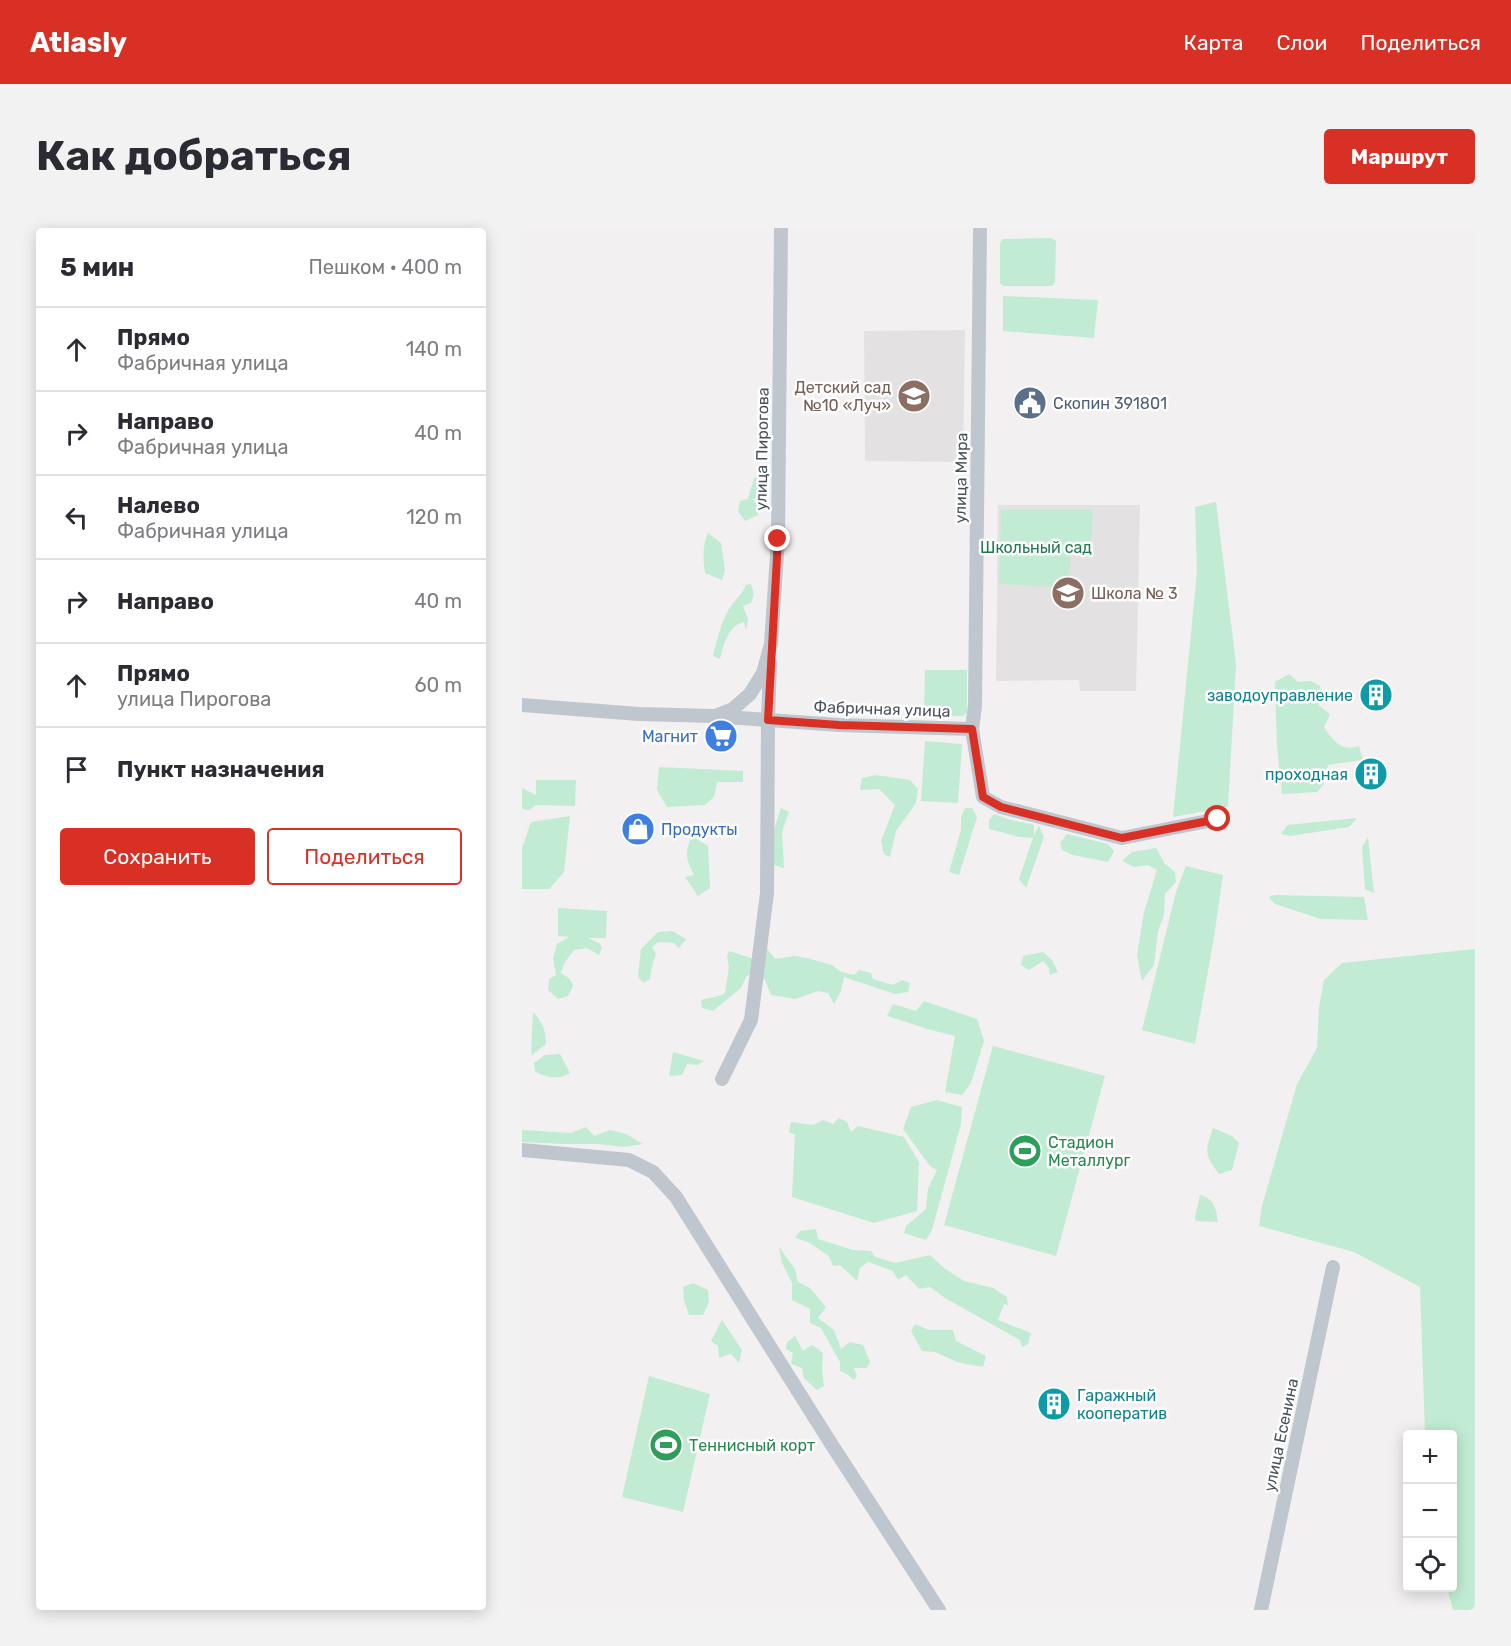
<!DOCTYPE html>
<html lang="ru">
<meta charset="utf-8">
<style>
body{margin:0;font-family:Rubik,sans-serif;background:#f2f2f3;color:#2b2b33}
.controls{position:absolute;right:18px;bottom:18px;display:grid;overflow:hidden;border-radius:6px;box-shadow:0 3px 15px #0003}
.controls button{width:54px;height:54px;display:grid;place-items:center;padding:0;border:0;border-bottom:2px solid #e1e1e2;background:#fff;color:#2b2b33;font:30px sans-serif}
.stop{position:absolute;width:18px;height:18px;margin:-14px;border:4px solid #d93025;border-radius:50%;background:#fff}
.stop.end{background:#d93025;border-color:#fff;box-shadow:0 2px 6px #0008}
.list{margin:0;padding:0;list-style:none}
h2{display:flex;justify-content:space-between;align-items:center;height:78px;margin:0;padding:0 24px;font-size:26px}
h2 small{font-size:20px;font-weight:400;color:#7c7c81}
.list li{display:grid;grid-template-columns:39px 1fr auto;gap:18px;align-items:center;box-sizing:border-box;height:84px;padding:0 24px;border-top:2px solid #e1e1e2}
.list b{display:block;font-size:22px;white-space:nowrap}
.list p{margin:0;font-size:20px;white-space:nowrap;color:#7c7c81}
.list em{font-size:20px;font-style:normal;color:#7c7c81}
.actions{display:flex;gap:12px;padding:18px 24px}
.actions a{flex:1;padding:14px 0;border:2px solid #d93025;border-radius:6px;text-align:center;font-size:21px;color:#d93025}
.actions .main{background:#d93025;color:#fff}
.icon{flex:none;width:33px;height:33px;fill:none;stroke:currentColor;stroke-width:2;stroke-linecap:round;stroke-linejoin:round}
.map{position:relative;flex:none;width:953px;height:1382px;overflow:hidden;border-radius:6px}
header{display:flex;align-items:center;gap:36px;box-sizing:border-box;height:84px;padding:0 30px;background:#d93025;color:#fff}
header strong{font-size:28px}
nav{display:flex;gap:33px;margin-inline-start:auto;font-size:21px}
.intro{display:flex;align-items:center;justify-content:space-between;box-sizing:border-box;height:144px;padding:0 36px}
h1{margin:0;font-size:42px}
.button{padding:15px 27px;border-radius:6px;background:#d93025;color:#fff;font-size:21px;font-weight:700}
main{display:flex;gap:36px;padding:0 36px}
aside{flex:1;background:#fff;border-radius:6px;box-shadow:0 3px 15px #0003}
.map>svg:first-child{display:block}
.education{fill:#e3e1e1}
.green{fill:#c1ecd3}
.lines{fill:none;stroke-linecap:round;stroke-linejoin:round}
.minor{stroke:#bfc6cd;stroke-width:14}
.route{stroke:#d93025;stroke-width:8}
.labels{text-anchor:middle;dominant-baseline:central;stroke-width:5;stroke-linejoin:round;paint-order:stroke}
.education-label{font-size:16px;fill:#785e54;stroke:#fff;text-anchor:end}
.service-label{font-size:16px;fill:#4e5e75;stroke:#fff;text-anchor:start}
.street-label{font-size:16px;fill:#49525c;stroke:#fff}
.park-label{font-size:16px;fill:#1e794e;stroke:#fff}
.culture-label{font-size:16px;fill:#0d838f;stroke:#fff;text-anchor:end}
.shop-label{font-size:16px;fill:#366cbe;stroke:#fff;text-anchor:end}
.leisure-label{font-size:16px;fill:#27864d;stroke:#fff;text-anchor:start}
</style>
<header>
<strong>Atlasly</strong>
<nav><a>Карта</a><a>Слои</a><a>Поделиться</a></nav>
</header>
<div class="intro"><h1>Как добраться</h1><a class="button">Маршрут</a></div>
<main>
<aside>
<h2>5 мин<small>Пешком · 400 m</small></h2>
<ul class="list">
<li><svg class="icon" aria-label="ahead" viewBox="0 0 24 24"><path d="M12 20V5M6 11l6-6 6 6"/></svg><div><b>Прямо</b><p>Фабричная улица</p></div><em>140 m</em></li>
<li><svg class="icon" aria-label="right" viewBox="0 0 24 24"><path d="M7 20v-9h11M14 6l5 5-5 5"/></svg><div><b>Направо</b><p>Фабричная улица</p></div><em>40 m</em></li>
<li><svg class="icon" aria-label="left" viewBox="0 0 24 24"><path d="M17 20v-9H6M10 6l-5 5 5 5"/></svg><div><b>Налево</b><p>Фабричная улица</p></div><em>120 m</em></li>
<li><svg class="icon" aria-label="right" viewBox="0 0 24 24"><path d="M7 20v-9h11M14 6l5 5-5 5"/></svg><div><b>Направо</b></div><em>40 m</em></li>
<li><svg class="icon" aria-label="ahead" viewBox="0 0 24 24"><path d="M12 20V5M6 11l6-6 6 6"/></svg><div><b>Прямо</b><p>улица Пирогова</p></div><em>60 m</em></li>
<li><svg class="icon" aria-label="arrive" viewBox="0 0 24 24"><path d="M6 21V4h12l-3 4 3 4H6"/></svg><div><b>Пункт назначения</b></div></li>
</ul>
<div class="actions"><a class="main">Сохранить</a><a>Поделиться</a></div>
</aside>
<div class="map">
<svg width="953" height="1382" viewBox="0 0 953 1382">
<rect width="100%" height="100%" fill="#f2f0f0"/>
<g class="education">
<path d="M443,102L441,234L343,233L342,103Z"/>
<path d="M476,277H618L614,463H558L557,452L474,453Z"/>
</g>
<g class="green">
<path d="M529,10L534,13L533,54L530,58H481L478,55V15L481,11Z"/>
<path d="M481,68L576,72L572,110L481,103Z"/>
<path d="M236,249L238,269L231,271L237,280L236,287L223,293L216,283L218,273L226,271L232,250Z"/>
<path d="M694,274L714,436L706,579L651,589L675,344L673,279Z"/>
<path d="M479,282H571L569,320H549L547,360L477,356Z"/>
<path d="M186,305L199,315L203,342L200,352L183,345C181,331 180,319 186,305Z"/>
<path d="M229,356L232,366L229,375L221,378L226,391L224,402L222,394C206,398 202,416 198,431L191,428C195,413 200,389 210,377C216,368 219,368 224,357Z"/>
<path d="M403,442H445V485L440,488H402Z"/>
<path d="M767,446L776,454L789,453L798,458L802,472L796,477L808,486L802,499C811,513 819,524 837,518L841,532L806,537L802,556L795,564L760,566L755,519L753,454Z"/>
<path d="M403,513L440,516L436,575L399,573Z"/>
<path d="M137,539L221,543V554H195L192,569L183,577L145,579L135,562Z"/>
<path d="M354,547L388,552L396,561L394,575L374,603L368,629L362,626L359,613L373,577L357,561L338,562L340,550Z"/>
<path d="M14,552H54L53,578L14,577L7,582L0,581V560L14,567Z"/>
<path d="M259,580L267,584L260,604L262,640L251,637L252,601Z"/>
<path d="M443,580H450L455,589L437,647L427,644L439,602V589Z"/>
<path d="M472,586L489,592L512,597V607L517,598L522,609L504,660L497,651L511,610L498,609L467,601V592Z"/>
<path d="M48,588L42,644L27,661H0V620L9,594Z"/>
<path d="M835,590L827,599L768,608L759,606L765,597Z"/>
<path d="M545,606L586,616L592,623L586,634L551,627L540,622L538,615Z"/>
<path d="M170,608L186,618L188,660L176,668L163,649L172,647C164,629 162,626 170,608Z"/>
<path d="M846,609L852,665L843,661L840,619Z"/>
<path d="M634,620L643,636L653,644L654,654L643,666L642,687L636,703L632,737L620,753L615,727L622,684L635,642L626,637L612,639L600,633L610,624Z"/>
<path d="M664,638L701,647L692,709L673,816L620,802L654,664Z"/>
<path d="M754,667L842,669L846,692L799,691L753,676L748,671V668Z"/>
<path d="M36,680L85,683L84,710H66L77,715L80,719L77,727L65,720L52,722L43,734L39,745L48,751L51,758L46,768L36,771L26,762L27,751L34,747L31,730L35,716L47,709L36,708Z"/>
<path d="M150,703L164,711L157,720L152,715L136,714L130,719L134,726L130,738L128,751L122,755L116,749L119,721L136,704Z"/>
<path d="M953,721V1382H931L925,1360H930V1206H903L898,1059L832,1024L737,998L740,978L775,856L795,820L797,779L802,752L820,735Z"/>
<path d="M246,722L253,731L272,728L285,730L310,737L319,744L332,747L337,742L349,745L351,751L371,757L380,752L388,755L386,764L373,766L322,749L319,763L312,776L306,765L296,763L273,771L249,767L243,752L230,744L224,749L219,760L191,783L180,780L179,772C188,769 196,770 203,765L207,739L205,728L207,723L229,730Z"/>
<path d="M521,724L530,732L536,744L528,747L527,740L521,733L507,742L499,737L501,728Z"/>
<path d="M402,773L455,791L462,813L449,855L440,867L423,864L433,808L409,802L365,788L371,776L394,783Z"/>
<path d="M11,784C20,794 24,802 24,816L9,828Z"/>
<path d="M471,818L583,848L534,1028L422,997Z"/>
<path d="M151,824L182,833L176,837L165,836L160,847L147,848Z"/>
<path d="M38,826L48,845C37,852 23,850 13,843L12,835L23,827Z"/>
<path d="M415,872L440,879L439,896L410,1002L404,1012L382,1005L384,998L404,981L406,961L415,942L408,938L381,901L389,879Z"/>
<path d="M317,890L325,894L329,904L336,898L382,909L397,934L395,983L352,995L270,969L273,907L267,904L269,894L291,897L301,892L311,896Z"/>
<path d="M64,899L72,908L88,902L104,906L121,916L102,919L76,916H41L0,914V902L49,905Z"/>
<path d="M691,900L710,908L717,915L710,942L697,946C682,926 683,923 691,900Z"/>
<path d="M678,967C693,971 694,981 696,994L674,993L673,989Z"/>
<path d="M294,1001L296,1011L331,1022L349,1023L353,1029L361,1031L373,1035L408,1027L422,1040L442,1053L471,1060L485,1069L486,1077L482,1076L476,1092L509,1105L506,1116L500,1119L498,1112L423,1070L408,1059L397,1061L384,1047L376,1052L371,1043L346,1034L338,1040L335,1053L318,1037L311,1038L307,1028L286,1014L273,1010L278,1003Z"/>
<path d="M257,1019L273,1041L276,1054L288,1060L304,1079L296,1090L312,1102L319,1121L328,1114L341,1117L348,1134L345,1140H332L335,1148L332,1152L325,1146L318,1143V1134L299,1100L288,1095V1081L270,1072V1055L260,1035Z"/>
<path d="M171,1055L186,1062L187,1074L181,1087H167L162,1072L161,1059Z"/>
<path d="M200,1092L220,1122L217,1135L209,1126L197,1130L196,1118L189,1113Z"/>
<path d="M393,1096L407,1102H431L434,1113L464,1128L461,1139L435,1134L413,1124L400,1123L389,1103Z"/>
<path d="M273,1108L281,1123L290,1117L301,1125L300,1142L302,1158L295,1162L282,1150L280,1140L269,1136L271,1125L264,1121L265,1114Z"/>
<path d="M127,1148L188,1166L161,1284L100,1269Z"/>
</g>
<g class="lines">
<g class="minor">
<path d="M0,477L117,486L191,488L317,497L450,501L461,569L479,579L600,610L696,591"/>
<path d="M196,487L211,481L228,466L241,445L249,416L256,311L259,0"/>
<path d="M450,501L453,478L458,0"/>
<path d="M200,851L229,792L245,665L246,492L248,435"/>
<path d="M0,922L107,932L131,944L154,969L308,1214L417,1382"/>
<path d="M739,1382L811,1039"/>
</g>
</g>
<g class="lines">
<path class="route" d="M256,311L246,492L317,497L450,501L461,569L479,579L600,610L696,591"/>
</g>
<defs>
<symbol id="school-disc" viewBox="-11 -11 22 22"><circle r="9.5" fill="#8d6e63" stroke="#fff"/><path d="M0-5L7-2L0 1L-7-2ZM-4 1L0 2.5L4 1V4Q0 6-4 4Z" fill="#fff"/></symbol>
<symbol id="civic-disc" viewBox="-11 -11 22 22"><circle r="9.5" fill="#5c6f8a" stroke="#fff"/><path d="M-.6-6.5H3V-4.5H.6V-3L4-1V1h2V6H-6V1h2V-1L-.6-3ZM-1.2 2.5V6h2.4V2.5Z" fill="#fff"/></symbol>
<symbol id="building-disc" viewBox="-11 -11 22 22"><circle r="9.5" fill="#0f9aa8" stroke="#fff"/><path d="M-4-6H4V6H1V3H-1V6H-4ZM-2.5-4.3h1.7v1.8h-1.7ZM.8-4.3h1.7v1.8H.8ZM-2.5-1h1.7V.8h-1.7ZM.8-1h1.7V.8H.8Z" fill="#fff"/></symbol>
<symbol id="supermarket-disc" viewBox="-11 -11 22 22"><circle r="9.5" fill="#3f7fe0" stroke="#fff"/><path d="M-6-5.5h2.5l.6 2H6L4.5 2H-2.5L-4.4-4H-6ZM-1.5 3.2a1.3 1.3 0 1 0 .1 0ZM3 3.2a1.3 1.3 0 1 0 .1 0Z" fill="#fff"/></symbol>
<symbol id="shop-disc" viewBox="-11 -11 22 22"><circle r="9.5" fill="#3f7fe0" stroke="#fff"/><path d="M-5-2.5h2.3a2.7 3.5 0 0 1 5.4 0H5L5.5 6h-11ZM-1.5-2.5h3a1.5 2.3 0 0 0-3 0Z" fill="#fff"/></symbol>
<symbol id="stadium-disc" viewBox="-11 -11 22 22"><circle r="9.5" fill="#2e9e5b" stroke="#fff"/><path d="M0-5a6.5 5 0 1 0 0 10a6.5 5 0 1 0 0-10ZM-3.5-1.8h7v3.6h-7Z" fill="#fff"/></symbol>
</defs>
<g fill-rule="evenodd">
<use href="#school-disc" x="373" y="149" width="38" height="38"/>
<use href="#civic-disc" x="489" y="156" width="38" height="38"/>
<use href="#school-disc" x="527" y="346" width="38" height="38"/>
<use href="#building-disc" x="835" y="448" width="38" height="38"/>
<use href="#supermarket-disc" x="180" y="489" width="38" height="38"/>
<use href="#building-disc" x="830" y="527" width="38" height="38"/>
<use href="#shop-disc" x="97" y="582" width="38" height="38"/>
<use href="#stadium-disc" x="484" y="904" width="38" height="38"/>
<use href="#building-disc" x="513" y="1157" width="38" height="38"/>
<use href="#stadium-disc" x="125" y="1198" width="38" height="38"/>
</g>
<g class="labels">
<g class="education-label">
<text x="369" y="159">Детский сад<tspan x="369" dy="18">№10 «Луч»</tspan></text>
<text x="569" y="365" text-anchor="start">Школа № 3</text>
</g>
<g class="service-label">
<text x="531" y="175">Скопин 391801</text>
</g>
<g class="street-label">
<text transform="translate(240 221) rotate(-89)">улица Пирогова</text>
<text transform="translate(439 250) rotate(-89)">улица Мира</text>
<text transform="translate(360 481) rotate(2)">Фабричная улица</text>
<text transform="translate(759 1207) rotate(-78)">улица Есенина</text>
</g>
<g class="park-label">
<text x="514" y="319">Школьный сад</text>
</g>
<g class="culture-label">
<text x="831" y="467">заводоуправление</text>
<text x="826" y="546">проходная</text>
<text x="555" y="1167" text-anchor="start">Гаражный<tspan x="555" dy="18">кооператив</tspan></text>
</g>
<g class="shop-label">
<text x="176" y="508">Магнит</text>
<text x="139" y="601" text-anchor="start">Продукты</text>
</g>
<g class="leisure-label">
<text x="526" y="914">Стадион<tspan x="526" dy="18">Металлург</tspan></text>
<text x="167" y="1217">Теннисный корт</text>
</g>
</g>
</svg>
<div class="controls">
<button>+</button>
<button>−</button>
<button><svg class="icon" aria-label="locate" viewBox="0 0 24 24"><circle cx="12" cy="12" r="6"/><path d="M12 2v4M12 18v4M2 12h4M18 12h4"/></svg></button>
</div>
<div class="stop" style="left:696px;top:591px"></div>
<div class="stop end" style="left:256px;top:311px"></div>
</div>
</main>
